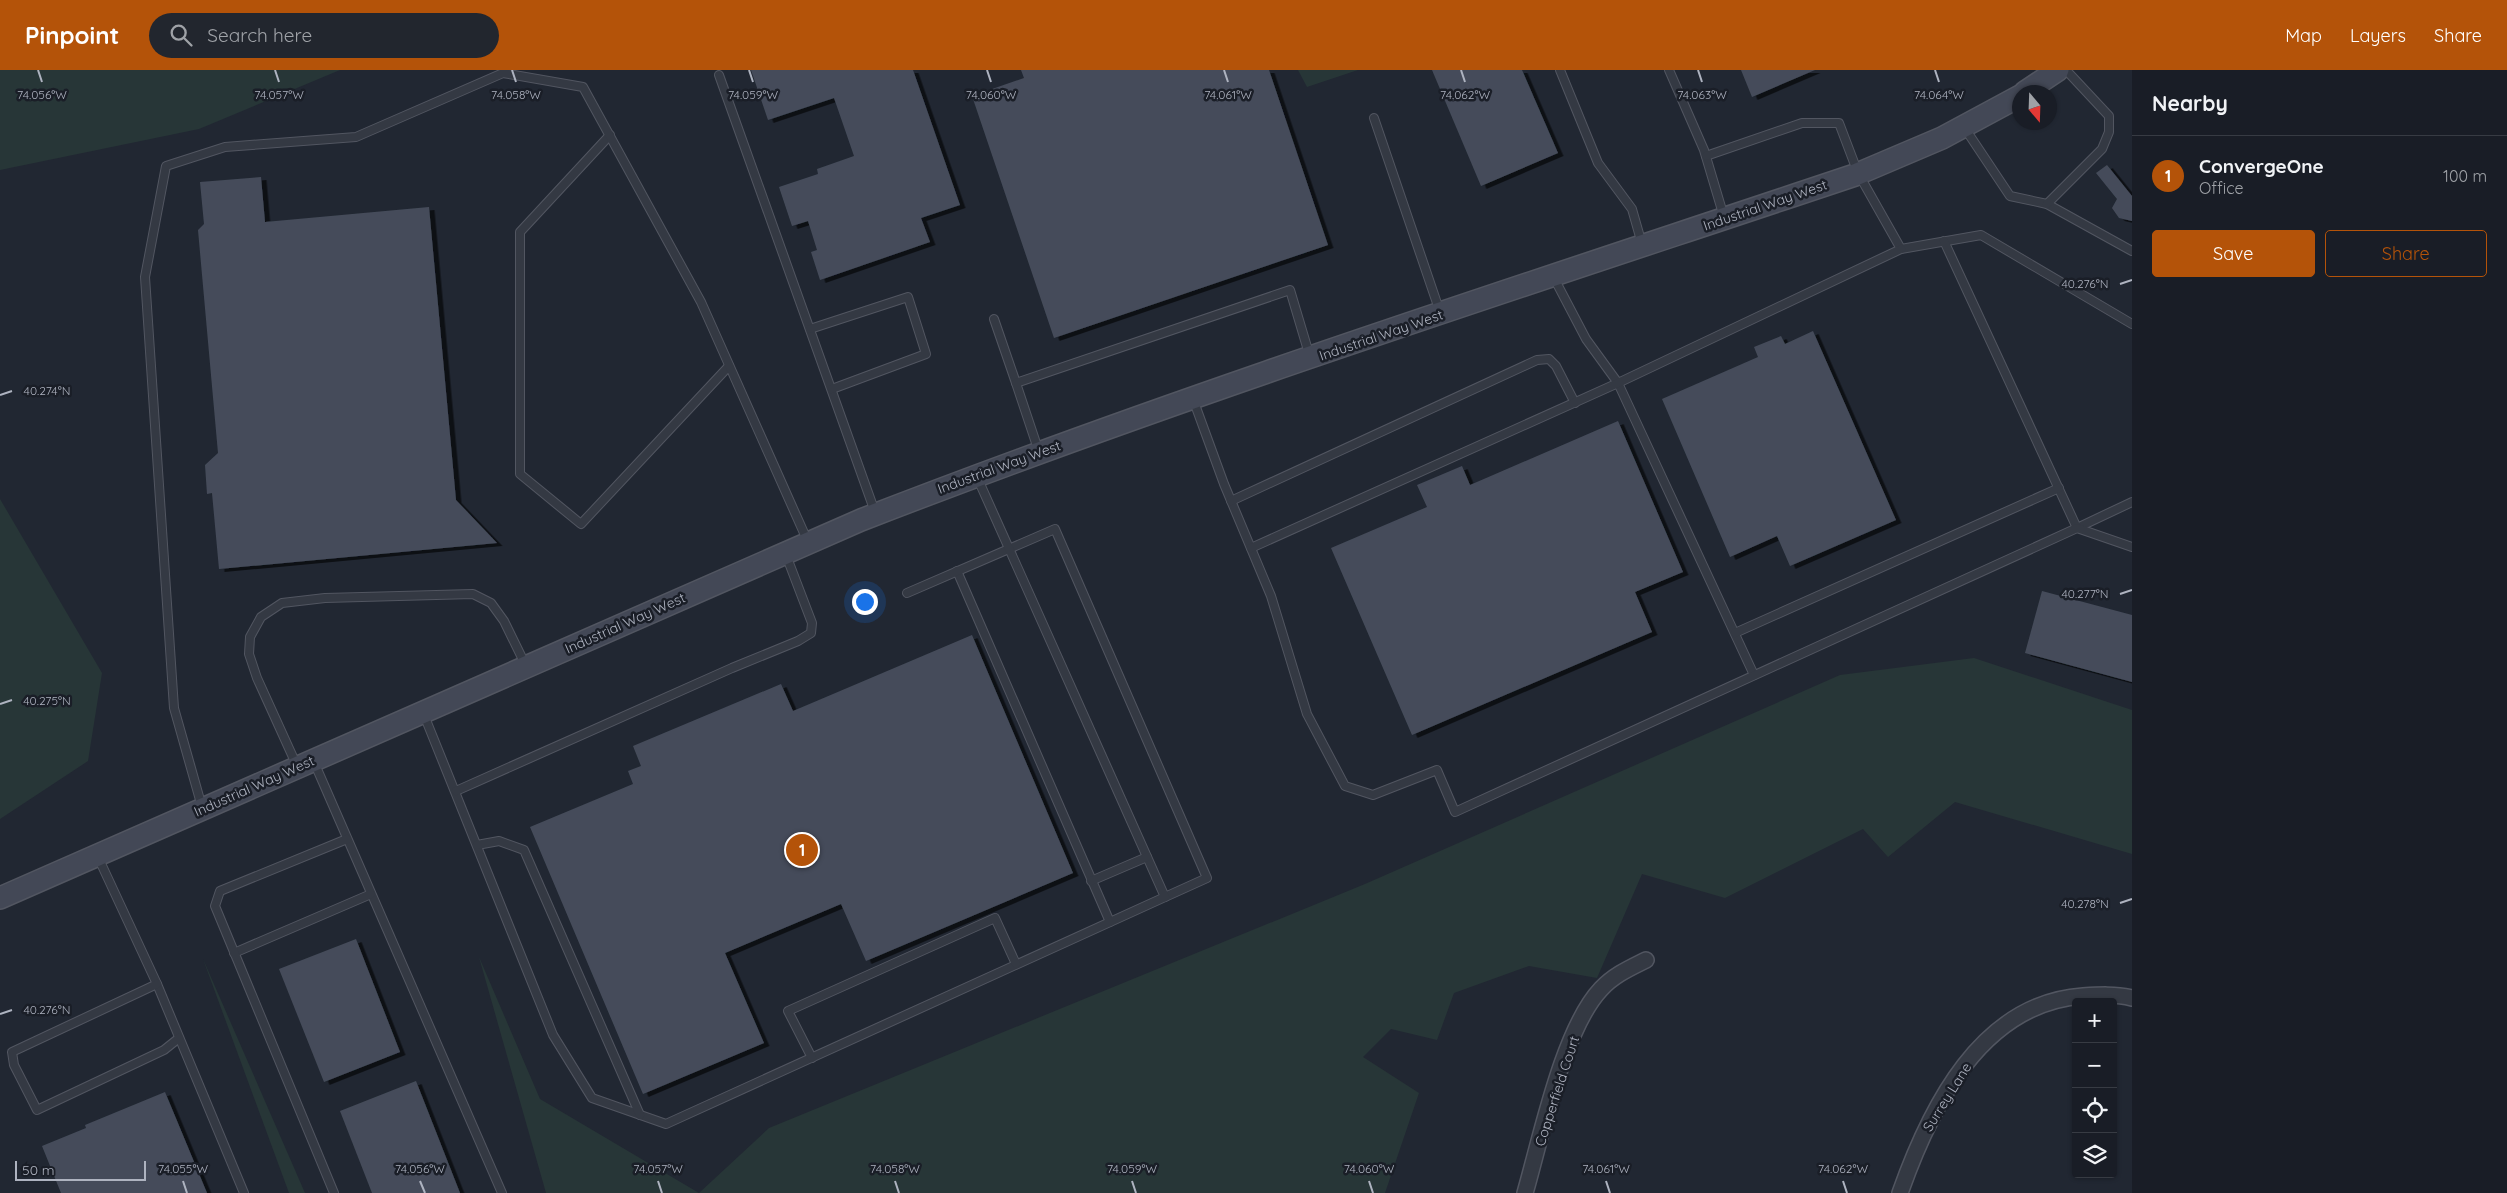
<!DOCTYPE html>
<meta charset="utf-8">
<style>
body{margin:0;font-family:Quicksand,sans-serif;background:#22262e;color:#f1f3f6}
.controls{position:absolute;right:15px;bottom:15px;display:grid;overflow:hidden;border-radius:5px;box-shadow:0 1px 4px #0004}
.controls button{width:45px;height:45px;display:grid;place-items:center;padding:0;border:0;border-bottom:1px solid #373b43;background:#191d26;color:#f1f3f6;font:25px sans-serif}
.compass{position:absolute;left:2012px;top:15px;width:45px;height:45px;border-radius:50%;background:#191d26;box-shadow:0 1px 4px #0004;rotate:161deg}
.scale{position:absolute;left:15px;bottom:12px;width:131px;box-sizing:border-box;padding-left:5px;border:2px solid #aeb3c0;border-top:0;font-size:14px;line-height:18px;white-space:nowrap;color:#aeb3c0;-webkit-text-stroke:4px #1a1e27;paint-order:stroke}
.you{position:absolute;left:864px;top:531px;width:18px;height:18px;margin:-12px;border:4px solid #fff;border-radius:50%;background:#1a73e8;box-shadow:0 0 0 8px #1a73e833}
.badge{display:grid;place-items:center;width:32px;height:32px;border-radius:50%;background:#b45309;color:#fff;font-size:16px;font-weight:700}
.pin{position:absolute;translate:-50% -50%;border:2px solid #fff;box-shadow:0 1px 5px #0006}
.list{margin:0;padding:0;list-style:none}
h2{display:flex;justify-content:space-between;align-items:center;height:65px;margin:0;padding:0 20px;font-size:21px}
h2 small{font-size:16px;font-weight:400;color:#9fa2a7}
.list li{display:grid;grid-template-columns:32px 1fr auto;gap:15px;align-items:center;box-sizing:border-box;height:80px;padding:0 20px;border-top:1px solid #373b43}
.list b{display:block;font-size:19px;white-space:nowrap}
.list p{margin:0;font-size:16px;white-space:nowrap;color:#9fa2a7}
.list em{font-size:16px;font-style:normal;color:#9fa2a7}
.actions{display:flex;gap:10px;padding:15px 20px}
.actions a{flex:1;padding:11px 0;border:1px solid #b45309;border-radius:5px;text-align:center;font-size:18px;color:#b45309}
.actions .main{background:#b45309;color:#fff}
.icon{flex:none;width:28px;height:28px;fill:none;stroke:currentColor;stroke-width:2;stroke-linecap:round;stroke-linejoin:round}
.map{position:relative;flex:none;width:2132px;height:1123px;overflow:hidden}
header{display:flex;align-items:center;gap:30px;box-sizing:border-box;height:70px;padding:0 25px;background:#b45309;color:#fff}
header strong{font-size:24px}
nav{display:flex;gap:28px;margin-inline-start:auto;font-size:18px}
.search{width:350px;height:45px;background:#22262e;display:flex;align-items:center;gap:12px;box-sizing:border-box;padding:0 18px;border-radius:28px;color:#9fa2a7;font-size:19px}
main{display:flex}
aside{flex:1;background:#191d26}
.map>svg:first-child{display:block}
.green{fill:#273637}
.building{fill:#454c5a;filter:url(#shadow)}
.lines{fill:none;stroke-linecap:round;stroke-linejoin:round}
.lane-casing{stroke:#525661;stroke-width:10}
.street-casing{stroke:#525661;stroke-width:18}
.secondary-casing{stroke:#525661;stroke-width:24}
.lane{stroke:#343943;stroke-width:8}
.street{stroke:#343943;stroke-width:15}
.secondary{stroke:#434856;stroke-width:21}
.ticks{fill:none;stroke:#aeb3c0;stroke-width:2}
.labels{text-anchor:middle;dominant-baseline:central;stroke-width:5;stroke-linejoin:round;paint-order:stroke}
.street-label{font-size:14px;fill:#aeb3c0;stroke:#1a1e27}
.ticks-label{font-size:12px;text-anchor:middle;fill:#aeb3c0;stroke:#1a1e27;stroke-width:5;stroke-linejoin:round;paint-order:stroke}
</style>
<header>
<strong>Pinpoint</strong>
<div class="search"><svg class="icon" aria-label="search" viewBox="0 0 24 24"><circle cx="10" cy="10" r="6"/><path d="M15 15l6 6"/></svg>Search here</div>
<nav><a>Map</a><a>Layers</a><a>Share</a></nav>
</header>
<main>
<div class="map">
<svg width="2132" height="1123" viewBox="0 0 2132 1123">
<defs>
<filter id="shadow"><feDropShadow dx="5.5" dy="3" stdDeviation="0" flood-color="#0009"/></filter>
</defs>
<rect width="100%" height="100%" fill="#212732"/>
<g class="green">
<path d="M0,0H340L199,59L0,100Z"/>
<path d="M1298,0H1358L1307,17Z"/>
<path d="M0,429L102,603L88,691L0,749Z"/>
<path d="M1974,588L2132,640V784L1955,732L1888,787L1863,759L1725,828L1642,804L1597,908L1529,896L1454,923L1437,970L1391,959L1363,987L1419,1023L1385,1123H699L769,1058L1365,814L1840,605Z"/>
<path d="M479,887L540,1029L699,1123H546Z"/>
<path d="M203,889L305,1123H289Z"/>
</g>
<g class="building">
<path d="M751,0H913L960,135L921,148L930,172L820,210L811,182L817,180L808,151L792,156L779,117L818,104L817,99L854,86L834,28L768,50Z"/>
<path d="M1021,0H1269L1328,175L1054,268L972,26L1024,8Z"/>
<path d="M1432,0H1522L1558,83L1481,116Z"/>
<path d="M1741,0H1815L1752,27Z"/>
<path d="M2107,95L2132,126V151L2119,148L2112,138L2117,129L2096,103Z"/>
<path d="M261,107L265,152L429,137L456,430L497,473L219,499L212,423L207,424L205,395L218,383L198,160L204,154L200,112Z"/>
<path d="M1813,261L1896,450L1790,496L1777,466L1730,487L1662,329L1758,287L1754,277L1781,266L1785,274Z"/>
<path d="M1618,351L1683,502L1635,522L1652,562L1412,665L1331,478L1427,437L1417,415L1462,396L1470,415Z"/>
<path d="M2042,521L2132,545V612L2025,583Z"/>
<path d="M972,565L1073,803L866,891L841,834L725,883L764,973L643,1024L530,757L633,714L628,701L641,696L633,676L781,614L793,641Z"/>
<path d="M356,869L400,982L324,1012L279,899Z"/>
<path d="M416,1011L460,1123H372L340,1041Z"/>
<path d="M165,1022L207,1123H61L42,1076L86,1058L85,1055Z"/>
</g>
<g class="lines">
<defs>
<g id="lane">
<path d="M1560,0L1598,93L1632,139L1642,174"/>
<path d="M1669,0L1704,80L1724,147"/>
<path d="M719,5L875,442"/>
<path d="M1374,48L1440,242"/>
<path d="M1964,57L2010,126L2047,134L2132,181"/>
<path d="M610,65L520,162V404L581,454L729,296"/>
<path d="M1706,86L1802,53H1839L1858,103L1901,179L1981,165L2132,254"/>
<path d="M2047,134L2102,79L2109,62V46L2066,0"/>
<path d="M1944,171L2077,458L2132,432"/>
<path d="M1554,208L1586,269L1618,313L1754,605"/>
<path d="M994,249L1016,313"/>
<path d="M810,259L908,227L926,284L832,319"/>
<path d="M1193,329L1224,414L1271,526L1307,644L1345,716L1373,725L1437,700L1455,742L2077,458L2132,477"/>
<path d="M1039,382L1016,313L1290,220L1310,287"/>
<path d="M1231,431L1537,290L1549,289L1556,296L1575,333"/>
<path d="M1251,478L1618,313L1901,179"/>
<path d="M957,501L1110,852"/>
<path d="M907,523L1055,459L1207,808L1165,827"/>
<path d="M1735,563L2059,418"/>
<path d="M424,645L553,965L592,1028L666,1054L1165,827L977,407"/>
<path d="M314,692L502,1123"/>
<path d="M297,696L257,608L249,584L250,567L261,547L282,533L325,528L473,524L491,533L504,551L526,596"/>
<path d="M456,721L732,598L798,571L811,563L812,553L786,485"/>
<path d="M202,737L174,638L145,207L166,96L225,77L356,67L503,3L583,17L701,232L808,472"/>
<path d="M477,775L499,771L524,780L640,1045"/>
<path d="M98,787L157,914L244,1123"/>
<path d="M1091,811L1147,787"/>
<path d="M234,883L371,824"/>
<path d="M157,914L12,982L14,995L37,1040L164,980L179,968"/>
<path d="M812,988L788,941L995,848L1016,894"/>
<path d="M334,1123L215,836L220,821L347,769"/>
</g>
<g id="street">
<path d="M1525,1123C1541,1068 1563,959 1601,919C1614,905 1630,898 1646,890"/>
<path d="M1900,1123C1930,1038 1981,933 2083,926C2099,925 2116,924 2132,928"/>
</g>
<g id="secondary">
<path d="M2025,22L2058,0"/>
<path d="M0,828L861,450C1188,323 1523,216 1855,105L1942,68L2020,26"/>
</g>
</defs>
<use href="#lane" class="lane-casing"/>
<use href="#street" class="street-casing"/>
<use href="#secondary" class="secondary-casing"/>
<use href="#lane" class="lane"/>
<use href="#street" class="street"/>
<use href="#secondary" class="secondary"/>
</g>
<path class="ticks" d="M38,0L42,12M275,0L279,12M512,0L516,12M749,0L753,12M987,0L991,12M1224,0L1228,12M1461,0L1465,12M1698,0L1702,12M1935,0L1939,12M2120,214L2132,210M0,325L12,321M2120,524L2132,520M0,634L12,630M2120,833L2132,829M0,944L12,940M183,1111L187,1123M420,1111L425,1123M658,1111L662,1123M895,1111L899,1123M1132,1111L1136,1123M1369,1111L1373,1123M1606,1111L1610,1123M1843,1111L1847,1123"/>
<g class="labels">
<g class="street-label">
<text transform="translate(1765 135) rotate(-19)">Industrial Way West</text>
<text transform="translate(1381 265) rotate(-19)">Industrial Way West</text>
<text transform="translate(999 397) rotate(-20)">Industrial Way West</text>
<text transform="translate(625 553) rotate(-24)">Industrial Way West</text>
<text transform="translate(254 716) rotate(-24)">Industrial Way West</text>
<text transform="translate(1557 1021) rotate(-72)">Copperfield Court</text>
<text transform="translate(1947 1027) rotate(-58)">Surrey Lane</text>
</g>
</g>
<g class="ticks-label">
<text x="991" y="29">74.060°W</text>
<text x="1465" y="29">74.062°W</text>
<text x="1702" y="29">74.063°W</text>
<text x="42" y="29">74.056°W</text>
<text x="279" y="29">74.057°W</text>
<text x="516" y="29">74.058°W</text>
<text x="753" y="29">74.059°W</text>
<text x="1228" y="29">74.061°W</text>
<text x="1939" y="29">74.064°W</text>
<text x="2085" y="218">40.276°N</text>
<text x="47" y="325">40.274°N</text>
<text x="2085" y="528">40.277°N</text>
<text x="47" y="635">40.275°N</text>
<text x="2085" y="838">40.278°N</text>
<text x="47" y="944">40.276°N</text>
<text x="183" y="1103">74.055°W</text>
<text x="420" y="1103">74.056°W</text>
<text x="658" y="1103">74.057°W</text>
<text x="895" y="1103">74.058°W</text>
<text x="1132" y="1103">74.059°W</text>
<text x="1369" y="1103">74.060°W</text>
<text x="1606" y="1103">74.061°W</text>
<text x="1843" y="1103">74.062°W</text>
</g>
</svg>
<div class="controls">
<button>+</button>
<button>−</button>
<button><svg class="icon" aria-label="locate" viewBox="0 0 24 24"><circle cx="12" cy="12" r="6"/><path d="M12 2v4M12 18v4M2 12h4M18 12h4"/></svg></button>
<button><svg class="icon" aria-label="layers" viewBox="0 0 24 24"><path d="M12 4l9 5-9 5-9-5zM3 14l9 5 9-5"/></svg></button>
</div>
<svg class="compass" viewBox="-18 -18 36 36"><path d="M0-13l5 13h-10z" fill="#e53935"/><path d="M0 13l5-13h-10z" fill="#9fa2a7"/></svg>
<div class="scale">50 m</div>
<div class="you"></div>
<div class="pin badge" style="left:802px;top:780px">1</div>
</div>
<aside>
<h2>Nearby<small></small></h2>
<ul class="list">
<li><span class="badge">1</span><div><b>ConvergeOne</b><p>Office</p></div><em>100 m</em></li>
</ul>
<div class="actions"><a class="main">Save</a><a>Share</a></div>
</aside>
</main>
